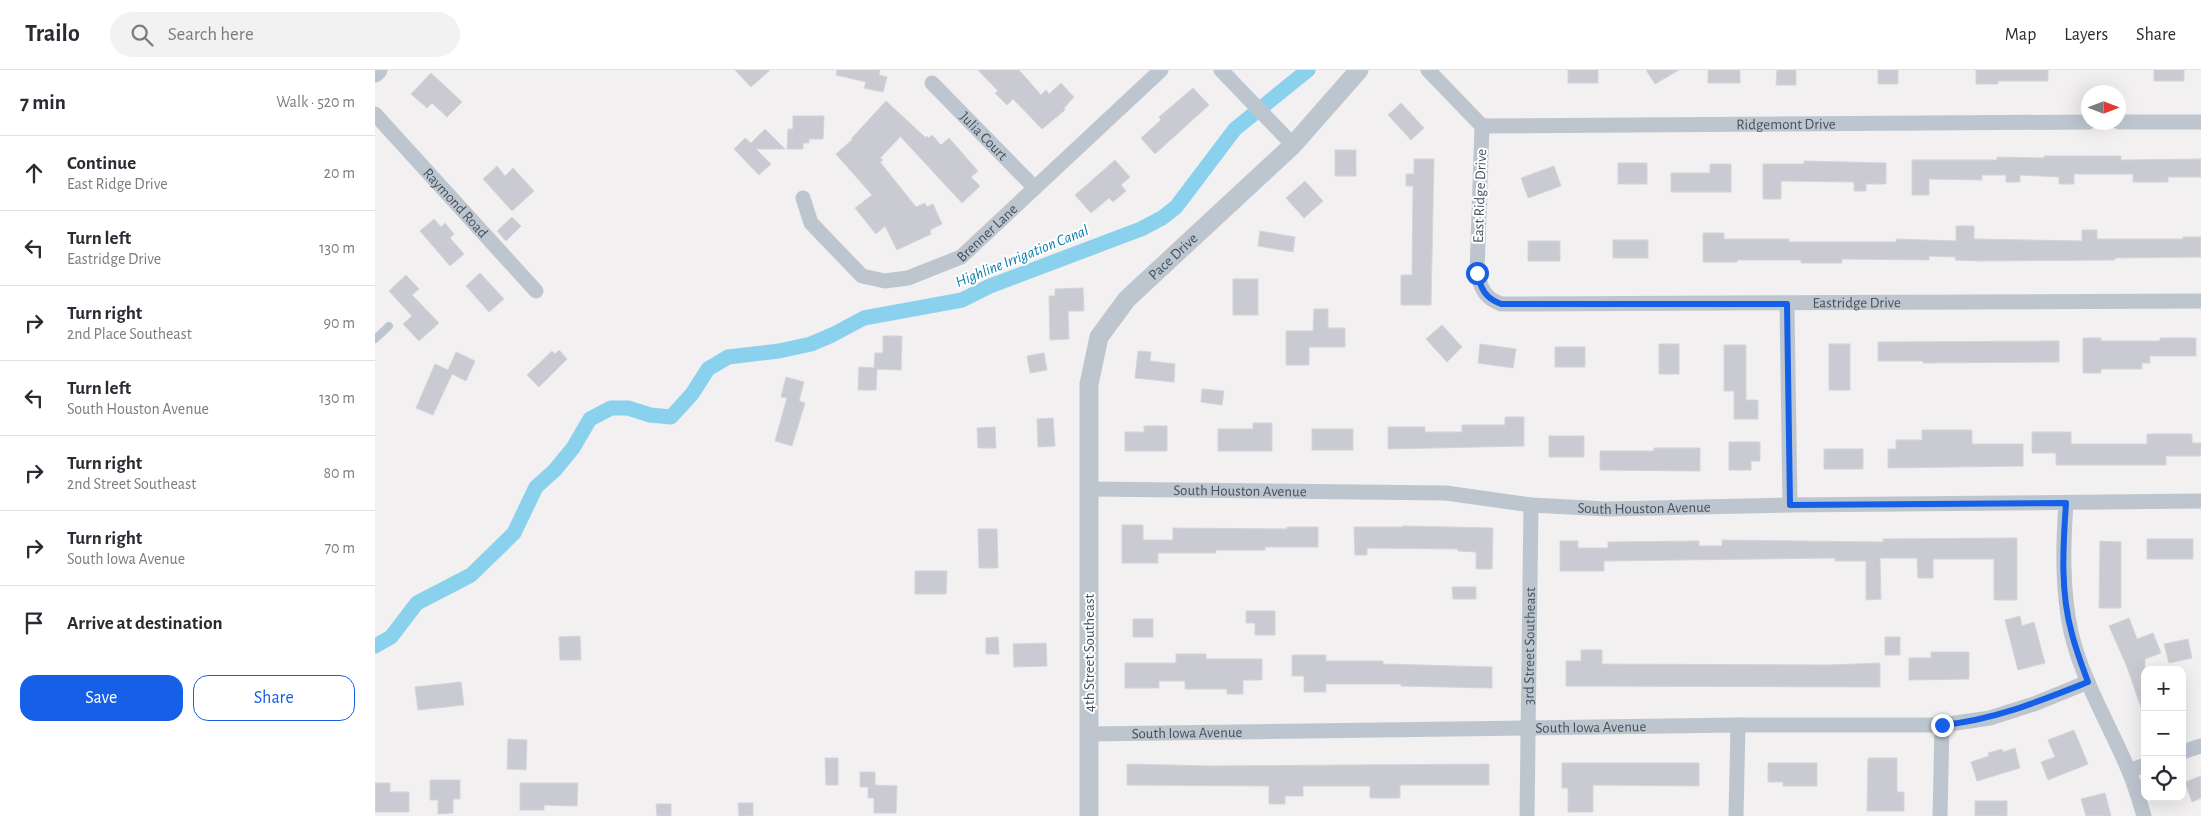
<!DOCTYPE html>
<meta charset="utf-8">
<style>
body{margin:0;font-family:"Alegreya Sans",sans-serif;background:#f2f2f3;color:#2b2b33}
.controls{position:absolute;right:15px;bottom:15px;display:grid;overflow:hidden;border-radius:10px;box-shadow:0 5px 20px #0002}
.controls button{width:45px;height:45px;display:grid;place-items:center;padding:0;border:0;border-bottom:1px solid #e1e1e2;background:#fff;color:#2b2b33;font:25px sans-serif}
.compass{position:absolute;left:1706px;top:15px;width:45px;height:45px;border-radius:50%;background:#fff;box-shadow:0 5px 20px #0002;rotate:90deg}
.stop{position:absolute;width:15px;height:15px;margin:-11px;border:4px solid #1560e7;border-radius:50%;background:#fff}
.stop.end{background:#1560e7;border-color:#fff;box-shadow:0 1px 5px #0008}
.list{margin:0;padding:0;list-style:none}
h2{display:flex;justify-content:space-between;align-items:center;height:65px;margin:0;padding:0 20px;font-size:21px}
h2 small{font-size:16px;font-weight:400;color:#7c7c81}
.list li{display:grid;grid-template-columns:32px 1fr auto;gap:15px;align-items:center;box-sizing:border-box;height:75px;padding:0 20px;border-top:1px solid #e1e1e2}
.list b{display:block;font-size:19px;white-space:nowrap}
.list p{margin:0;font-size:16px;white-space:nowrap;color:#7c7c81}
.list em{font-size:16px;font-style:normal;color:#7c7c81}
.actions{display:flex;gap:10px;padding:15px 20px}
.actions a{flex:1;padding:11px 0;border:1px solid #1560e7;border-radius:15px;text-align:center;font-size:18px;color:#1560e7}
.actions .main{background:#1560e7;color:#fff}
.icon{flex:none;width:28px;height:28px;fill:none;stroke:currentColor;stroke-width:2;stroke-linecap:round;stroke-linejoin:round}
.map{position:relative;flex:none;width:1826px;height:746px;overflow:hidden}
header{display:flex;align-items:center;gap:30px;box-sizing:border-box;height:70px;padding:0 25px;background:#fff;border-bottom:1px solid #e1e1e2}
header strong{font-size:24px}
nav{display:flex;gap:28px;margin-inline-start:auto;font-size:18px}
.search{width:350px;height:45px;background:#f2f2f3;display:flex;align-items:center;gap:12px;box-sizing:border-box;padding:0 18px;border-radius:28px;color:#7c7c81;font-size:19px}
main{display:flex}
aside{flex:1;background:#fff}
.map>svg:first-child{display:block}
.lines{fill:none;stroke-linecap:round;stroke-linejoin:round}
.canal{stroke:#8ad1ee;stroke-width:15}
.building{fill:#cacbd2;stroke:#d4d5db}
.service{stroke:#bdc6cf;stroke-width:8}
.minor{stroke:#bdc6cf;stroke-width:15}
.tertiary{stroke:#bdc6cf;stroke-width:19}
.route{stroke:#1560e7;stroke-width:6}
.labels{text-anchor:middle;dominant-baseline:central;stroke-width:4;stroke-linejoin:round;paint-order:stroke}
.street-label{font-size:15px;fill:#47515e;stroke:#fff}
.water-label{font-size:16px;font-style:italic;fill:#097faf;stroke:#fff}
</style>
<header>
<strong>Trailo</strong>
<div class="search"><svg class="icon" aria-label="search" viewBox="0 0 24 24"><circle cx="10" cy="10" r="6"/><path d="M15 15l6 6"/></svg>Search here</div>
<nav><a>Map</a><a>Layers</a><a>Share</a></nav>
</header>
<main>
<aside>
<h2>7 min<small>Walk · 520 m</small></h2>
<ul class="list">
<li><svg class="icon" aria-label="ahead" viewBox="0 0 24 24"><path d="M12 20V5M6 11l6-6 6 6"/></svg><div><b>Continue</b><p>East Ridge Drive</p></div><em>20 m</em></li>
<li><svg class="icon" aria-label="left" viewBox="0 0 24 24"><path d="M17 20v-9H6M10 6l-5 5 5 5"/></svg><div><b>Turn left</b><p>Eastridge Drive</p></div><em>130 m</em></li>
<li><svg class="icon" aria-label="right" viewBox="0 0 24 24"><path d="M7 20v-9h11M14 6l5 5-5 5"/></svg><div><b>Turn right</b><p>2nd Place Southeast</p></div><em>90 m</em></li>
<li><svg class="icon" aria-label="left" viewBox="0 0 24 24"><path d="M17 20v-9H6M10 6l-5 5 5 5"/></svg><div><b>Turn left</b><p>South Houston Avenue</p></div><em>130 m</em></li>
<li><svg class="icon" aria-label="right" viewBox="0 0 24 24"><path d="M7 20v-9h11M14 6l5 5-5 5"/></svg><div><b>Turn right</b><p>2nd Street Southeast</p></div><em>80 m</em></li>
<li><svg class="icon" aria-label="right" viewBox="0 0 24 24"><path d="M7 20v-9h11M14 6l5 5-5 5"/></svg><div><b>Turn right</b><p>South Iowa Avenue</p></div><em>70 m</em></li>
<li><svg class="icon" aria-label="arrive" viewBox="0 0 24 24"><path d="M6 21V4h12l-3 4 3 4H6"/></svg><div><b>Arrive at destination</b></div></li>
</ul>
<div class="actions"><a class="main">Save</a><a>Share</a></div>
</aside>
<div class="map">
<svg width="1826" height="746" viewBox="0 0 1826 746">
<rect width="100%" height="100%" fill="#f2f0f0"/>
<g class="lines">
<path class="canal" d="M0,576L16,567L42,533L96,505L139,463L161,417L180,400L198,378L215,349L236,338H253L275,345L296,347L317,324L333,299L353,287L404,281L436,274L457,265L489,248L587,230L615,216L766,159L787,148L801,137L860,59L933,0"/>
</g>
<g class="building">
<path d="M360,0H395L376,17Z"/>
<path d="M462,0H505L504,5L512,7L508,22L489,18L491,12L461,5Z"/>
<path d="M603,0H644L666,25L671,20L674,24L686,13L699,27L689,38L690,40L667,59L638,29L632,35L620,23L623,21Z"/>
<rect x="1193" y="0" width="30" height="13"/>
<path d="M1271,0H1304L1280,14Z"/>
<rect x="1333" y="0" width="32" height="13"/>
<path d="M1402,0H1421V15H1401Z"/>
<rect x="1503" y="0" width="20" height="14"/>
<path d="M1601,0H1673V11H1623V14H1601Z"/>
<rect x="1779" y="0" width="30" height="11"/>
<path d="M56,3L87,32L72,47L57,33L52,38L36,24Z"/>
<path d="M818,18L834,35L780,84L766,68L786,50L784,47Z"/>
<path d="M511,31L551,68L552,66L554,68L557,65L566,75L574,68L603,101L596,107L605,116L587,133L524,65L525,67L505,88L508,90L505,92L541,137L550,133L552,137L558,134L567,154L555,160L556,164L522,180L510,156L501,164L480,138L497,125L461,84L478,69H476Z"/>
<path d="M1026,33L1049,58L1036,70L1013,45Z"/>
<path d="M418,46H449L448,69H434V73H428V79H412L413,59H418Z"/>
<path d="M390,59L410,79H381L396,94L384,105L359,79L370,68L376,73Z"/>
<rect x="960" y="80" width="21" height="26"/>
<path d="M1669,86H1746V90L1826,89V107H1793V112H1758V104H1699V114H1684V107L1645,105V112H1631V105H1607V110L1554,109V125H1537V90H1622V87L1669,88Z"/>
<path d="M1039,89H1059L1056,235H1026V205H1037L1038,116H1031V104H1039Z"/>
<path d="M740,90L755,107L746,115L751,121L738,132L734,128L716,143L700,125Z"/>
<path d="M1429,91L1511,93V114H1491V121H1479V112L1406,111V129H1388V94H1429Z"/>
<rect x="1243" y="93" width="29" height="21"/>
<path d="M1335,94H1356V122H1296V103H1335Z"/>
<path d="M122,96L130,106L138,98L159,121L137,141L108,109Z"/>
<path d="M1179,96L1186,116L1153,128L1146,108Z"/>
<path d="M930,111L948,131L929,148L911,128Z"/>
<path d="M137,147L146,156L131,171L122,161Z"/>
<path d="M59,149L66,157L70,153L79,164L75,168L89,184L75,196L45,161Z"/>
<path d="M1581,156H1599V169L1707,171V160H1722V169H1808V167H1826V187L1740,188V190L1605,191L1580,190L1581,187L1554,186V190L1467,189V193H1426V190H1362V192H1328V163H1349V169H1414V172H1521V169L1581,171Z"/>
<path d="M885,161L920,167L918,182L883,176Z"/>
<rect x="1238" y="170" width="35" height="18"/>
<rect x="1153" y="171" width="32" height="20"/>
<path d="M105,203L129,229L114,242L91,216Z"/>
<path d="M31,205L44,219L37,225L64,253L44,271L28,254L37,246L14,221Z"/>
<rect x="858" y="209" width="25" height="36"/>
<path d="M708,218L709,241H693L694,269L675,270L674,226H680V219Z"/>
<path d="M939,239H953V258H970V277H934V295H911V261H938Z"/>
<path d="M1067,255L1087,277L1072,292L1051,269Z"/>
<path d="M508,266H527L526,300L502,299L501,320H483L484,297L499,298L500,283H508Z"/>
<path d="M1708,268H1726V271H1785V268H1821V286H1775V293H1767V299H1726V303H1708Z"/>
<path d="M1684,271V292L1548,293V291H1503V272Z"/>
<path d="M1105,274L1141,279L1138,298L1103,293Z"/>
<rect x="1284" y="274" width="20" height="30"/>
<rect x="1454" y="274" width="21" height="46"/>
<path d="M1349,275H1371V330H1383V349H1359V321H1349Z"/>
<rect x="1180" y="277" width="30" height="20"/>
<path d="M184,280L192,289L164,317L152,305L177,281L180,284Z"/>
<path d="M763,281L776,282L775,291L800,294L799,312L760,308Z"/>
<path d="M81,282L100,291L91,311L77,304L58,345L41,338L60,294L73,300Z"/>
<path d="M669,283L672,300L655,303L652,286Z"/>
<path d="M411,307L429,312L424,331L430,333L417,376L400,371L412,328L406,327Z"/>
<path d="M827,319L849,321L847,335L826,332Z"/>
<path d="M1130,347H1149V376L1013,379V357H1050V362H1087V355H1130Z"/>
<path d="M678,348L680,376L663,377L662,349Z"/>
<path d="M878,353H897V381H843V359H878Z"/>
<path d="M769,356H792V381H750V362H769Z"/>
<path d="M620,357L621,378H603L602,358Z"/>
<rect x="937" y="359" width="41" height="21"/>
<path d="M1547,360H1597V374H1648V396L1513,398V379H1521V370H1547Z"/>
<path d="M1657,362H1696V374H1772V364H1817V373H1826V386H1791V395H1681V383H1657Z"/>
<rect x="1174" y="366" width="35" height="21"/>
<path d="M1354,372H1385V391H1376V400H1354Z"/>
<path d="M1279,378H1325V401L1225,400V381H1279Z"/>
<rect x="1449" y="379" width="39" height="20"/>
<path d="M747,455H768V470H798V458L912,459V457H943V477H890V480H841V483H783V493H747Z"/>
<path d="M1028,456L1118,458L1117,499H1101V482L1083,481V479L992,478V485H980L979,457H1028Z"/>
<path d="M603,459H622L623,498H604Z"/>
<path d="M1642,468V530H1619V489H1558V508H1543L1542,488H1505L1506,529L1491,530V491H1460V488L1229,491V501H1185V471H1203V478H1233V472L1324,471V476H1347V470L1508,472V469Z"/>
<rect x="1772" y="469" width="46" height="20"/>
<path d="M1725,471L1746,472V538H1724Z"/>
<path d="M540,501H572L571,524H540Z"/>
<path d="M1077,517H1101V529H1078Z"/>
<path d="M871,541H900V565H880V553H871Z"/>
<path d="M1645,546L1647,556L1659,552L1670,593L1643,600L1630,550Z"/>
<path d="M1754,548L1762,569L1778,563L1786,583L1770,589V643H1768L1752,597L1734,556Z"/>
<rect x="758" y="549" width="20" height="18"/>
<path d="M205,566L206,590H185L184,567Z"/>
<path d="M623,567L624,584H611V568Z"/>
<rect x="1510" y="567" width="15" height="18"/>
<path d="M1813,569L1817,588L1794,593L1789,574Z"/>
<path d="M671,573L672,596L639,597L638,574Z"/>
<path d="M1206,580H1227V594L1454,595L1505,593V617L1191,616V591H1206Z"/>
<path d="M1556,582H1594V609L1534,610V588H1556Z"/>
<path d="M801,584H831V589H887V610H868V624H852V619H810V611H784V618H750V593H801Z"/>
<path d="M917,585H951V591H1008V594L1117,597V618L1026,616V614H951V622H929V606H917Z"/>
<path d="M86,612L89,635L43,640L40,617Z"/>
<path d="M1699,660L1713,694L1673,710L1666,692L1680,687L1673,670Z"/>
<path d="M133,669L152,670L151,700L132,699Z"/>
<path d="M1640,678L1645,698L1602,711L1596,692L1614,686L1613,683L1627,679L1628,682Z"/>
<path d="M450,688H463V715H451Z"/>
<path d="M1493,688H1522V722H1529V741H1492Z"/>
<path d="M1187,693H1324V716L1218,715V742H1193V718H1187Z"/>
<path d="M1393,693H1442V716H1408V712H1393Z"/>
<path d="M752,694L834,696L1114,694V715H1025V728H995V716H928V726H910V734H894V716L752,715Z"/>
<path d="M485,702H500V715L522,716L521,743H499V728H493V717H485Z"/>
<path d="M1826,706V728L1817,732L1810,712Z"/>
<path d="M55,710H85V729H78V743L63,744V730H55Z"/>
<path d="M0,713H15V722H34V742H0Z"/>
<path d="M145,713H203L202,736L169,735V740H145Z"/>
<path d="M1730,723L1736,746H1711L1706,729Z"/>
<rect x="1600" y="731" width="32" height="15"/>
<path d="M363,733H378V746H364Z"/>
<path d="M281,734H296V746H282Z"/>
</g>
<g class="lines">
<path class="service" d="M0,269L14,256"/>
<g class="minor">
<path d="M846,0L918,75"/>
<path d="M1053,0L1107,56"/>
<path id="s1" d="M557,13L660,118"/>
<path id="s2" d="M0,44L161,221"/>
<path d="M1744,52H1826"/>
<path id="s3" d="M1107,56L1102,203C1106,219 1110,228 1126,234L1826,231"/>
<path id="s4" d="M1107,56L1714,52"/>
<path id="s5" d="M428,128L436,153L487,206L510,211L533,208L586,187L786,0"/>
<path d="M1412,234L1415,435"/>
<path id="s6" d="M714,419L1071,423L1156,435L1232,439L1415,435L1826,431"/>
<path d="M1691,433C1688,476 1687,520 1696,562C1707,610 1734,654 1753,699C1760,714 1764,730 1769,746"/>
<path id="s7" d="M714,664L1363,655H1567L1615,648L1659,634L1713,612"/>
<path d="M1807,682L1826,676"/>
<path d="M1754,701L1770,695"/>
<path id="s8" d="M1152,746L1156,435"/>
<path d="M1361,746L1363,655"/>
<path d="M1565,746L1567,655"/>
</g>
<g class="tertiary">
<path d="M0,3L3,0"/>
<path id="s9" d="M714,746V314L724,267L752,229L918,75L984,0"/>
</g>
</g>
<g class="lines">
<path class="route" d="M1102,203C1106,219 1110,228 1126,234H1412L1415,435L1691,433C1688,476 1685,522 1697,564C1701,580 1707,596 1713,612C1665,631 1619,650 1567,655"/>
</g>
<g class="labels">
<g class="street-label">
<text stroke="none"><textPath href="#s4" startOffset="304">Ridgemont Drive</textPath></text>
<text stroke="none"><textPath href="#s1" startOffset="74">Julia Court</textPath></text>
<text transform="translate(1105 126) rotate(-88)">East Ridge Drive</text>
<text stroke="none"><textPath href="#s2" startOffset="120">Raymond Road</textPath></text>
<text stroke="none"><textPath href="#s5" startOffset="239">Brenner Lane</textPath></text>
<text stroke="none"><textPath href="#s9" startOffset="590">Pace Drive</textPath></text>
<text stroke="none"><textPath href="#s3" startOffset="544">Eastridge Drive</textPath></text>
<text stroke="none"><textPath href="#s6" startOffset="151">South Houston Avenue</textPath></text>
<text stroke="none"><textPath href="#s6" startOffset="556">South Houston Avenue</textPath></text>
<text stroke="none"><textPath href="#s8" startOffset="170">3rd Street Southeast</textPath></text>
<text transform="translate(714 583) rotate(-90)">4th Street Southeast</text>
<text stroke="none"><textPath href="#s7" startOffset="502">South Iowa Avenue</textPath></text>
<text stroke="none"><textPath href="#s7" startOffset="98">South Iowa Avenue</textPath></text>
</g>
<g class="water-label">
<text transform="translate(647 186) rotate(-22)">Highline Irrigation Canal</text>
</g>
</g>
</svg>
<div class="controls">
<button>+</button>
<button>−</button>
<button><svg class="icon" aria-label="locate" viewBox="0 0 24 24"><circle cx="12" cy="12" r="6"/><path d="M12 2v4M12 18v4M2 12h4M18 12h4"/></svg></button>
</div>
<svg class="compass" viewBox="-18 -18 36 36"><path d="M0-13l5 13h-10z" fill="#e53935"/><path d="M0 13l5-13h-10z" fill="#7c7c81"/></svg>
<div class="stop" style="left:1102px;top:203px"></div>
<div class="stop end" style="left:1567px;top:655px"></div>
</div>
</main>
